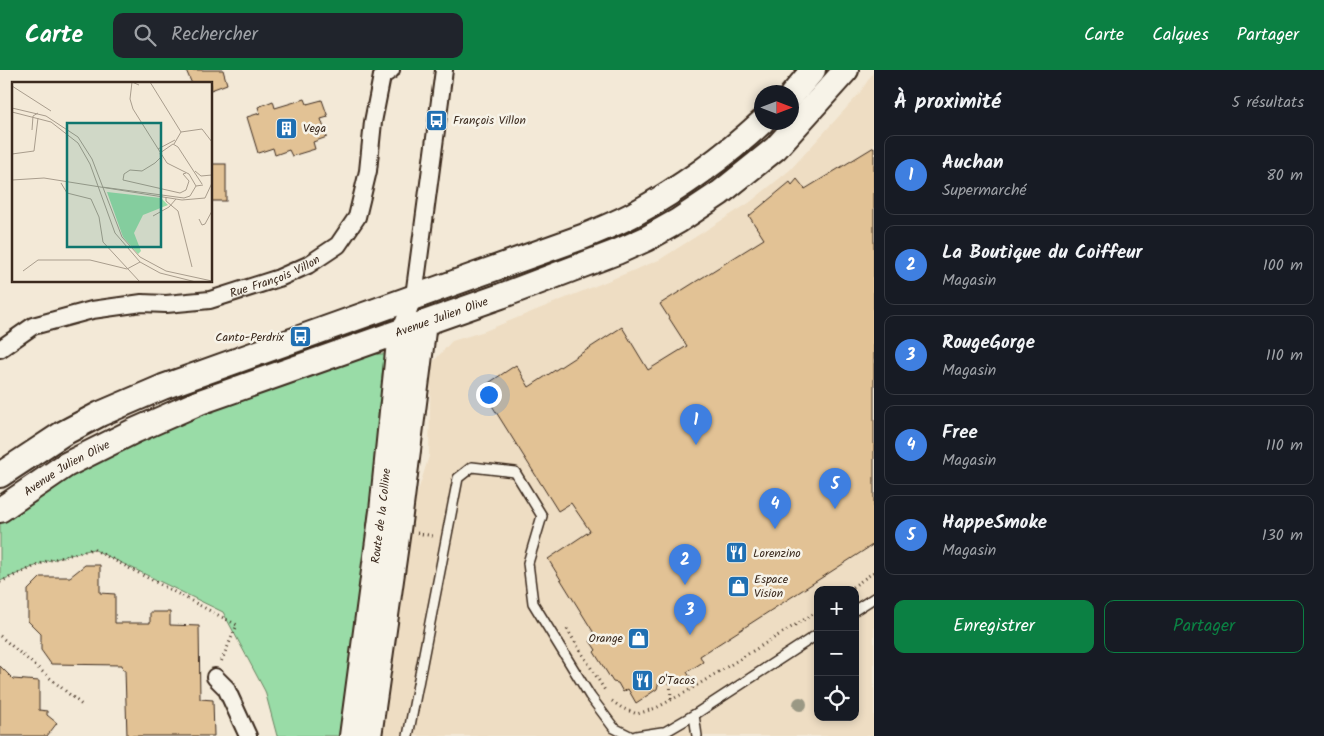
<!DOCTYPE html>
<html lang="fr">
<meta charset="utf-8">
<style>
body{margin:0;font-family:Kalam,sans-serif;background:#20242c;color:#f1f3f6}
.controls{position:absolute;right:15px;bottom:15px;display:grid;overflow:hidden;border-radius:10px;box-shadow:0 2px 8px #0003}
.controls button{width:45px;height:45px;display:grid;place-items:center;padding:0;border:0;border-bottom:1px solid #363941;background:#171b24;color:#f1f3f6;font:25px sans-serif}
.compass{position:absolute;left:754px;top:15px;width:45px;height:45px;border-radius:50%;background:#171b24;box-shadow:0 2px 8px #0003;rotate:90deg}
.you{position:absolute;left:488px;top:324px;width:18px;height:18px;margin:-12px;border:4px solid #fff;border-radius:50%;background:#1a73e8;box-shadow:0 0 0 8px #1a73e833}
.badge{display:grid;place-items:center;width:32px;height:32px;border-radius:50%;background:#0b8043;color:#fff;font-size:16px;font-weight:700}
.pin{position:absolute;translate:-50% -41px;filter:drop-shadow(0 1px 2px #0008)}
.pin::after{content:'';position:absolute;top:26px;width:18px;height:15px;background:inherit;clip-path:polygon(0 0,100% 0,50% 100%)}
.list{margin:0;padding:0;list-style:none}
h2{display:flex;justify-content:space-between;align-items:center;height:65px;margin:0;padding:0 20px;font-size:21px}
h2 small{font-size:16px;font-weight:400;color:#9ea1a6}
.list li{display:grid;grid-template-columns:32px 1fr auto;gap:15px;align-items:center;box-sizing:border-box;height:80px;margin:0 10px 10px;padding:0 10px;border:1px solid #363941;border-radius:10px}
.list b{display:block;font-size:19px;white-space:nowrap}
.list p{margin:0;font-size:16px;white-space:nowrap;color:#9ea1a6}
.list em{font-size:16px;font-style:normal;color:#9ea1a6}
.actions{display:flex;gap:10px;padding:15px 20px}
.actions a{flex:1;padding:11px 0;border:1px solid #0b8043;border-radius:10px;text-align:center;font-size:18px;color:#0b8043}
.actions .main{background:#0b8043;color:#fff}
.icon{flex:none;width:28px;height:28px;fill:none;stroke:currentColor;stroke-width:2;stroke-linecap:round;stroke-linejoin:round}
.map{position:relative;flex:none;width:874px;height:666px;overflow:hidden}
header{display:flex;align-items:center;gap:30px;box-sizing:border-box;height:70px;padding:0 25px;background:#0b8043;color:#fff}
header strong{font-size:24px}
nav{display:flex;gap:28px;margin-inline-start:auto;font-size:18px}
.search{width:350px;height:45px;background:#20242c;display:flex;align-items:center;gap:12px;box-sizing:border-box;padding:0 18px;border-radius:10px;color:#9ea1a6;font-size:19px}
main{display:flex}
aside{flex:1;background:#171b24}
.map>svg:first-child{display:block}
.built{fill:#eeddc3;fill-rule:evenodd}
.green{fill:#99dca7;stroke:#6a8362}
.building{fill:#e2c295;stroke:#3b2a1e}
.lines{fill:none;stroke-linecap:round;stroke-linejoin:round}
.lane-casing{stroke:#3b2a1e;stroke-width:12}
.street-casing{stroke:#3b2a1e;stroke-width:20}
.secondary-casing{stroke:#3b2a1e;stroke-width:28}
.path{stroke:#3b2a1e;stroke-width:3;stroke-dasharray:1 4;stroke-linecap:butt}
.lane{stroke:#f7f3e8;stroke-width:9}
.street{stroke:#f7f3e8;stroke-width:16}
.secondary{stroke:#f7f3e8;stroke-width:24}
.tree{fill:#9a9884}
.labels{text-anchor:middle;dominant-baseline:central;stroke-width:5;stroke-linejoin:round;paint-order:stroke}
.poi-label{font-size:12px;fill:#3b2a1e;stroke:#f7f3e8;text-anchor:start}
.street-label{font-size:12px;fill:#3b2a1e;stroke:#f7f3e8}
.inset-road{fill:none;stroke:#a99d8d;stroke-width:1}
.view{fill:#0f766e;fill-opacity:0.15;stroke:#0f766e;stroke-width:2.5}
.inset-edge{fill:none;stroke:#3b2a1e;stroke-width:2.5}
</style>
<header>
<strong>Carte</strong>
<div class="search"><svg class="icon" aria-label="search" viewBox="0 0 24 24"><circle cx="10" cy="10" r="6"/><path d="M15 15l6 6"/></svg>Rechercher</div>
<nav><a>Carte</a><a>Calques</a><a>Partager</a></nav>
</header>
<main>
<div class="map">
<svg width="874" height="666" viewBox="0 0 874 666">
<rect width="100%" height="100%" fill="#f3e9d7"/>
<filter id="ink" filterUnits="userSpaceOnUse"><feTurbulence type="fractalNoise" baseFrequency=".02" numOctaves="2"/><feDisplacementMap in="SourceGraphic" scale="10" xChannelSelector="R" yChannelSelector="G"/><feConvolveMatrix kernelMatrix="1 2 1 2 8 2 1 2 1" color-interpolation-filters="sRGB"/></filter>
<g filter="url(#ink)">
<path class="built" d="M874,1V666H381L398,561L414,434L429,386L431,294L452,271L485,261L659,190L749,133L790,100L859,24ZM818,520H855V647H818Z"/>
<path class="green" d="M367,284H388L341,666H277L265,621L223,542L93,479L47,491L0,511V449L69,400L203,337Z"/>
<g class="building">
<path d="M186,0H223L227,14L211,20V14H192Z"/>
<path d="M305,29L307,34L322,30L328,47L321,49L327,67L313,72L315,79L292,86L289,80L275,85L273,78L258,83L247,47L260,43L258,37L273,31L275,38Z"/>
<path d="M874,77V474L700,586L703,592L687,602L693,612L660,607L657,619L636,633L628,619L623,622L618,613L613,612L594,582L596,580L590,571L597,568L548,489L590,461L571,433L558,441L481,318L516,295L529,317L622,257L648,300L687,276L660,234L764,169L749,146L790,112L792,115L797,109L805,119Z"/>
<rect x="211" y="94" width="15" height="37"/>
<path d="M85,495H100V523L115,524V553H150V542H170V555L199,556L200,629L213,630L214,666H127L125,600H123L122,595L51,594L41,580V564L28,551V520L41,507H70Z"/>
<path d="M0,596L13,609L39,611V640L47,641V645L57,653L47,666H0Z"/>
</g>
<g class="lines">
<defs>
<g id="lane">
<path d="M855,540L874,528"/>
<path d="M694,645L697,666"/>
<path d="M408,666L458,408L472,397L515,402L542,446L528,493L533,533L590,626L614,658L630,666"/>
<path d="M636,666L662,662"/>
<path d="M658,666L694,645L818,564"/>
</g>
<g id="street">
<path d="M400,262L414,226L444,0"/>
<path id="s1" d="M0,279L33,256L92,240L142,233L166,234L210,230L279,208L308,195L338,175L357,147L368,101L373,52L382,6L391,0"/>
<path d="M215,607L226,618L248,666"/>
</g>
<g id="secondary">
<path d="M792,25L813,0"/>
<path d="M0,405L62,364L100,344L163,317L585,166C602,159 619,152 634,144C681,118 723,88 762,52"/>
<path id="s2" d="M0,440L66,395L134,361L200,332L501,226L617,182L646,169L678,151L720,123L776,78L846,0"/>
<path id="s3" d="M352,666L382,441L400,262"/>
<path d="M369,666L398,460L424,253"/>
</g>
</defs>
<use href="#lane" class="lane-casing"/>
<use href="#street" class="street-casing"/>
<use href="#secondary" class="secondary-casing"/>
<g class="path">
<path d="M417,463L433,466"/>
<path d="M0,512L47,491L93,479L237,555L221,592"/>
<path d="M848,520L874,502"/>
<path d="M567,559L606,622"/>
<path d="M0,566L82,635"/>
<path d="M670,608L671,630"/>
<path d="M612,631L622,638L637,644L656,638L686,622L818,541"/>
</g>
<use href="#lane" class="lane"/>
<use href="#street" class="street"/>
<use href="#secondary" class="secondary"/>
</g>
<circle class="tree" cx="800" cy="634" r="7"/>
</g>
<defs>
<symbol id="bus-square" viewBox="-11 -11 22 22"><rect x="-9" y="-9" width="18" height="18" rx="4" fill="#1f6fb2" stroke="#f7f3e8"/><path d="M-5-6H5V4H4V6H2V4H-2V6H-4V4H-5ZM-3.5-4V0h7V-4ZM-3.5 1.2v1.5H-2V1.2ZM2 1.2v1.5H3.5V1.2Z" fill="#fff"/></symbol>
<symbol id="building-square" viewBox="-11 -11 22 22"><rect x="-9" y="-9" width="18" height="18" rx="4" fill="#1f6fb2" stroke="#f7f3e8"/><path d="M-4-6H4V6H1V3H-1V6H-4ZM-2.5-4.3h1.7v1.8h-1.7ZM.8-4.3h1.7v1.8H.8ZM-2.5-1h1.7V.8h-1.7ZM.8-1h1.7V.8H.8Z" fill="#fff"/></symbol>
<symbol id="restaurant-square" viewBox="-11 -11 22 22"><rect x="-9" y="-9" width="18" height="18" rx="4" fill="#1f6fb2" stroke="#f7f3e8"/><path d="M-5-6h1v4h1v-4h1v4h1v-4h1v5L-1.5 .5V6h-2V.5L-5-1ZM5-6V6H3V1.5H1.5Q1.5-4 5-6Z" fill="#fff"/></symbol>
<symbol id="shop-square" viewBox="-11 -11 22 22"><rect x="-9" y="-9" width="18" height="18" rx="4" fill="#1f6fb2" stroke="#f7f3e8"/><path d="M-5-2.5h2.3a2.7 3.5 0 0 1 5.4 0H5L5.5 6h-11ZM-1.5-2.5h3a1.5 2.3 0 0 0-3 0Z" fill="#fff"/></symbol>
</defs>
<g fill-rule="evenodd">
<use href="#bus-square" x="424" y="38" width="25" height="25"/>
<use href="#building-square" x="274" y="46" width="25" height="25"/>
<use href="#bus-square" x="288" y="254" width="25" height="25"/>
<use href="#restaurant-square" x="724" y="470" width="25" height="25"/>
<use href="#shop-square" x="726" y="504" width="25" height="25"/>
<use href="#shop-square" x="626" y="556" width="25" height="25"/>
<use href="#restaurant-square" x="630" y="598" width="25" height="25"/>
</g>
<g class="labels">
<g class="poi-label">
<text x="453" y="50">François Villon</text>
<text x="303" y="58">Vega</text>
<text x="284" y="267" text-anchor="end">Canto-Perdrix</text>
<text x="753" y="483">Lorenzino</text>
<text x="754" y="509">Espace<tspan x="754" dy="14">Vision</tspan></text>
<text x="623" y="568" text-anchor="end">Orange</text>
<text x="658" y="610">O'Tacos</text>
</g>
<g class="street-label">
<text stroke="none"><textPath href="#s1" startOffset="289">Rue François Villon</textPath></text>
<text stroke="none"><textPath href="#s2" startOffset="484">Avenue Julien Olive</textPath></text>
<text stroke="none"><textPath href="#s2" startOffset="79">Avenue Julien Olive</textPath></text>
<text stroke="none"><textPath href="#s3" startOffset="222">Route de la Colline</textPath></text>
</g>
</g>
<g transform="translate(12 12)">
<rect width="200" height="200" fill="#f3e9d7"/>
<path d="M95,110L149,116L156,123L131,133L122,151L129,169L126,172L111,155Z" fill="#99dca7"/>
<path class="inset-road" d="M138,0L169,50L162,62M127,3L120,0L118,17L121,27L155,81L177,92L184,104M0,4L39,29M0,26L34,34L66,55L80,77L110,155L128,175L154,189L200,199M0,30L39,40L66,61L78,82L103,151L128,180L148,191L184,200M20,48L21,34L26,31M169,50L190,47L200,60M146,67L163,58M0,72L22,69L26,36M183,89L189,94L200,93M174,91L171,92L177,99L174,108L168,111L111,98L112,92L118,88L130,89L143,81L149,75L148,71L161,62L166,65L190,102M0,98L32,96L170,118L193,116L200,101M49,101L55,111L79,117L87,135L91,160L128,200M90,105L172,116L178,114L184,104L191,103M154,115V119L166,129L180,185M141,134L157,125L164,117M187,137L190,143L193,142L200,129M11,189L26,178H78L115,187L128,180"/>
<path class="view" d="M55,41H149V165H55Z"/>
<rect width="200" height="200" class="inset-edge"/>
</g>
</svg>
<div class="controls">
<button>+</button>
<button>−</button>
<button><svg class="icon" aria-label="locate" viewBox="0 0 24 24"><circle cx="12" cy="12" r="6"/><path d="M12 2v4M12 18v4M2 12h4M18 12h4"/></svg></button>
</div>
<svg class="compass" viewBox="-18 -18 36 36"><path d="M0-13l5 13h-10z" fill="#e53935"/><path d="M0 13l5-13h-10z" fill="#9ea1a6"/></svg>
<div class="you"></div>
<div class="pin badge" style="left:696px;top:375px;background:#3f7fe0">1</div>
<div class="pin badge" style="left:685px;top:515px;background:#3f7fe0">2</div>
<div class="pin badge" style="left:690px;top:565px;background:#3f7fe0">3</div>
<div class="pin badge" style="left:775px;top:459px;background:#3f7fe0">4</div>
<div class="pin badge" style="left:835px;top:439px;background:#3f7fe0">5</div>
</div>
<aside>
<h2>À proximité<small>5 résultats</small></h2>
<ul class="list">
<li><span class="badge" style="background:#3f7fe0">1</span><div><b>Auchan</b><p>Supermarché</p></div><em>80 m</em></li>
<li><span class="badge" style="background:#3f7fe0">2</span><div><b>La Boutique du Coiffeur</b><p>Magasin</p></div><em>100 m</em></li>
<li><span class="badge" style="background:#3f7fe0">3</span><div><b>RougeGorge</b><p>Magasin</p></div><em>110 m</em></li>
<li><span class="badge" style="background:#3f7fe0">4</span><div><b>Free</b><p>Magasin</p></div><em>110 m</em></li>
<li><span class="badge" style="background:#3f7fe0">5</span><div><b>HappeSmoke</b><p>Magasin</p></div><em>130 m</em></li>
</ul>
<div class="actions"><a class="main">Enregistrer</a><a>Partager</a></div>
</aside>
</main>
